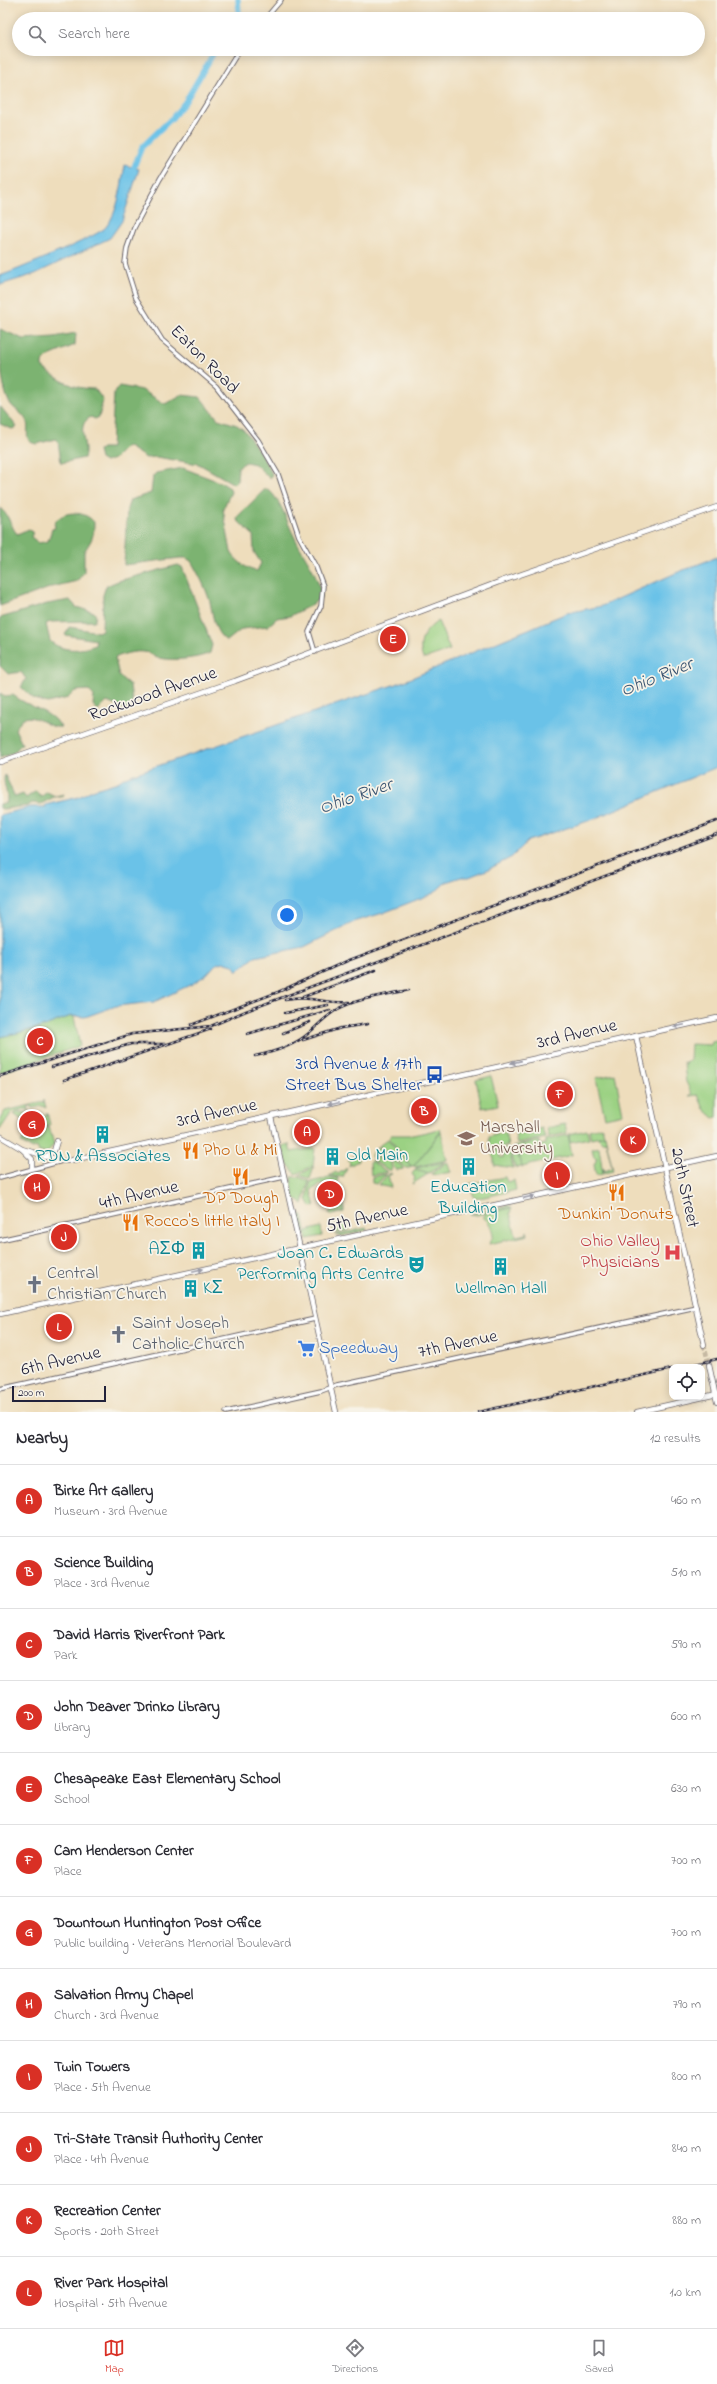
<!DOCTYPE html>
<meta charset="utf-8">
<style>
body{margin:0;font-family:"Indie Flower",sans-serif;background:#f7f7f7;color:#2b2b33}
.controls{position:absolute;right:12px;bottom:12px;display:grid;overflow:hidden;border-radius:8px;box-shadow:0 2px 10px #0003}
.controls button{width:36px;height:36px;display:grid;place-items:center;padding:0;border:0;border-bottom:1px solid #e1e1e2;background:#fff;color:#2b2b33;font:20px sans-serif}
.scale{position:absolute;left:12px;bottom:10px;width:94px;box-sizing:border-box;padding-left:4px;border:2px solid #22223b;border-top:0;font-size:11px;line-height:14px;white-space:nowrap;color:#22223b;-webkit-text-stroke:3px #f7f3e8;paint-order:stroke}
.you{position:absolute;left:287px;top:915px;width:14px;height:14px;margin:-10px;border:3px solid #fff;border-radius:50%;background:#1a73e8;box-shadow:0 0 0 6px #1a73e833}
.badge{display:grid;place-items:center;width:26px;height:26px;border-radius:50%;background:#d93025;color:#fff;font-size:13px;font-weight:700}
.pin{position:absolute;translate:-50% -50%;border:2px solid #fff;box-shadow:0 1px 4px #0006}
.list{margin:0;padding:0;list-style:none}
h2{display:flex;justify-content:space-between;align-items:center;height:52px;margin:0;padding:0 16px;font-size:17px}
h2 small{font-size:13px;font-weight:400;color:#7c7c81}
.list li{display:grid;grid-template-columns:26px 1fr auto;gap:12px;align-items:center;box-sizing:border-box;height:72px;padding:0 16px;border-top:1px solid #e1e1e2}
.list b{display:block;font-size:15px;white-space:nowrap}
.list p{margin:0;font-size:13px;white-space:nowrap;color:#7c7c81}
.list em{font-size:13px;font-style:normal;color:#7c7c81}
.icon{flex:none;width:22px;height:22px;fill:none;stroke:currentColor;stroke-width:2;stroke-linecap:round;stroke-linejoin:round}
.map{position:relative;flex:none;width:717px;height:1412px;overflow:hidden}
.search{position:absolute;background:#fff;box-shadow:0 2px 10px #0003;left:12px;right:12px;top:12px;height:44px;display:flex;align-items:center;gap:10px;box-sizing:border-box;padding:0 14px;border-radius:22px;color:#7c7c81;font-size:15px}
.sheet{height:916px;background:#fff}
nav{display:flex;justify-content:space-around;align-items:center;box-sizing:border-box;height:56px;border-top:1px solid #e1e1e2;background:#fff;font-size:11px;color:#7c7c81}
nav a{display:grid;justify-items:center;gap:2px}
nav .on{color:#d93025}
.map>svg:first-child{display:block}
.green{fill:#9bd183;stroke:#5e7a5f}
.forest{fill:#7cb371;stroke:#4f6a56}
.water{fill:#6bc2e8;stroke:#467292}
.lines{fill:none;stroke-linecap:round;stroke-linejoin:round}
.river{stroke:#6bc2e8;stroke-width:5.5}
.major-tunnel{stroke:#c5b8a2;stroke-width:4.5;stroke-dasharray:4.5 2;stroke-linecap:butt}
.minor-casing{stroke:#696368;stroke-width:5.5}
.major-casing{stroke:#696368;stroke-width:6}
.minor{stroke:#fff;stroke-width:3.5}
.major{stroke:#fff;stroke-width:4.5}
.rail-casing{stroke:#22223b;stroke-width:2.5}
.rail{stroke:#f7f3e8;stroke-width:1;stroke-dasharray:3;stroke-linecap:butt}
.oneway{fill:#9c9ca7}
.labels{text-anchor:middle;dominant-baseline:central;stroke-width:3.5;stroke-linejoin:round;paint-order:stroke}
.street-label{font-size:18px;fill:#22223b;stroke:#f7f3e8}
.transit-label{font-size:18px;fill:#164399;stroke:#f7f3e8;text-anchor:end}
.education-label{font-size:18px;fill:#785e54;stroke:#f7f3e8;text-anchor:start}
.food-label{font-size:18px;fill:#c56008;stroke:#f7f3e8;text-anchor:start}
.culture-label{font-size:18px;fill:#0d838f;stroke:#f7f3e8}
.health-label{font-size:18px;fill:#be3a42;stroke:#f7f3e8;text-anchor:end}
.worship-label{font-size:18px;fill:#5b616d;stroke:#f7f3e8;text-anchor:start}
.shop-label{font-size:18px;fill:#366cbe;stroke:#f7f3e8;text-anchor:start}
.water-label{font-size:19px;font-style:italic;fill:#38526f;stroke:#f7f3e8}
</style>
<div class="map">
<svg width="717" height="1412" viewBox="0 0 717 1412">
<rect width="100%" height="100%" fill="#f7f3e8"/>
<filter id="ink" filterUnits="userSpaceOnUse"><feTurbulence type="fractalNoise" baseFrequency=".025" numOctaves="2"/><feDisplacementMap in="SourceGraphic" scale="8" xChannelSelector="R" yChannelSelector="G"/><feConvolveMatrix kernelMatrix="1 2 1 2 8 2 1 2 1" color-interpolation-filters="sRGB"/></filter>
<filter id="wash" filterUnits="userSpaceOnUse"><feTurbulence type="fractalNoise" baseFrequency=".012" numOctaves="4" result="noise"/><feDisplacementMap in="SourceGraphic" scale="16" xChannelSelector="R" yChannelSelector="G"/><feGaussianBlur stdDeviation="0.9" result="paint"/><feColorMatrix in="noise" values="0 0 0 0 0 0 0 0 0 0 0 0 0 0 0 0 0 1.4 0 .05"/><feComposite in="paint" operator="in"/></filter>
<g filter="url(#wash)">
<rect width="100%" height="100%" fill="#eeddbc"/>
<g class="green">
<path d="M438,621L450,650L423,659C417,642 424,631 438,621Z"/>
<path d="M71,1016L74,1017L80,1046L0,1073V1037L39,1028Z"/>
<path d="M717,1041V1117L714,1118L704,1109L698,1095L689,1096L692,1094L686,1082L684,1064H686L682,1063L690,1060L691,1044L711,1045L712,1042Z"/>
<path d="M615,1074L623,1114L605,1118L596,1078Z"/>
<path d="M491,1076L498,1105L482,1108L476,1080Z"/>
<path d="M44,1100L46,1108L43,1106L32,1108L31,1106L28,1107L29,1111L26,1109L12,1112L0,1130V1119L5,1111L44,1102Z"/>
<path d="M18,1112L30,1113L31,1119L24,1121L26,1130L23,1121L14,1114Z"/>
<path d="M47,1112L50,1125L42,1128L39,1117L46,1115Z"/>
<path d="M565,1124L567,1133L549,1137L547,1128Z"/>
<path d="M49,1127L54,1144L47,1153L39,1152L37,1147L33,1149L21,1143L29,1132Z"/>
<path d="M602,1127L604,1135L591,1138L589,1130Z"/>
<path d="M542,1128L545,1138L517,1144L515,1134Z"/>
<path d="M440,1129L441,1131L414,1166H411L389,1138L391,1135H413Z"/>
<path d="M587,1130L589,1138L570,1142L569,1134Z"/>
<path d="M441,1132L447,1160L415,1167L414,1166Z"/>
<path d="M505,1132L508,1146L490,1150L489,1137Z"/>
<path d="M568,1135L572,1155L522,1167L517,1146L539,1141L540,1145L546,1144V1140Z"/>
<path d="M605,1135L613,1171L604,1173L603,1167L605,1171L612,1168L606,1141L602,1142L597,1137Z"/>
<path d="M388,1139L411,1167L410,1168H406L392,1156L391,1153H388L379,1146Z"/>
<path d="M289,1144L291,1152L315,1148L313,1166L296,1174L286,1162L282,1146Z"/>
<path d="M516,1146L521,1166L515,1168L512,1156L513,1147Z"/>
<path d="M377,1147H378L387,1155L372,1158L371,1155Z"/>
<path d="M599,1147L603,1174L596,1175L594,1165L597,1158L594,1157L592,1149Z"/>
<path d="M509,1148L513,1168L494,1165V1158L491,1152L500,1150V1157L502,1158L504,1156L501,1150Z"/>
<path d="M358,1153V1161L349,1166L350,1162L348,1160Z"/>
<path d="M389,1156L392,1168L390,1171L372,1160Z"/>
<path d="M392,1159L403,1167V1169L397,1170L394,1168Z"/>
<path d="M370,1161H371L387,1172L371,1175Z"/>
<path d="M445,1162L429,1173L416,1169V1168Z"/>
<path d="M447,1162L451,1172L436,1175L431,1174Z"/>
<path d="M314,1167L310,1179L299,1175Z"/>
<path d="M347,1168L343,1177L329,1176L336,1172L338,1174Z"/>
<path d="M415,1170L428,1174L412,1184L415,1178L412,1174Z"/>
<path d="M389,1173L392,1174L388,1175L391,1188L379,1185Z"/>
<path d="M386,1174L377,1184L372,1183V1177Z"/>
<path d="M291,1177H299L309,1181L303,1204L294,1198Z"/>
<path d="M505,1177L507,1182L514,1180L516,1190L475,1199L469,1184Z"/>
<path d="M329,1178H338L337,1183L322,1184L311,1190L315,1206L311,1207L307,1199L310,1182Z"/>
<path d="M344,1204V1212L330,1215L329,1212Z"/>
<path d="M509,1205L511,1207L477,1215L470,1214Z"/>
<path d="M512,1208L510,1213L516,1236L527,1234V1231L528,1235L489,1244C490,1240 493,1238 493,1236C493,1231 489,1219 483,1218L486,1213Z"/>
<path d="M299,1213L303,1215L306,1230L304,1236L297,1215Z"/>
<path d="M346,1222L349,1223V1230L334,1233L333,1225Z"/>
<path d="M321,1227L322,1236L307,1239L306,1236L307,1231Z"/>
<path d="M366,1228L367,1230L341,1236L335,1235Z"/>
</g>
<g class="forest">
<path d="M0,329L23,339L54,337L76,333L75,345L49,356L42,363V367C59,380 72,389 95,389L103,400L99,417L95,419L91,417C74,425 89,445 84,458L61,463L58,441L55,439L37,444C21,442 31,429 26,420C22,412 13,409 9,402C0,383 0,352 0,329Z"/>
<path d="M119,386L142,390L165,404L181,395L200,397L218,419L237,425L245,431L261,454L272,474L270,479L255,464L246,462L238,467L237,481L234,484L199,464L156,457L146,458L127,446L114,459L105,462L100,459L98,451L102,448H111L114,393Z"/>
<path d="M0,406L17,427L12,429L0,424Z"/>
<path d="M183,468L222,483L230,488L231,492L223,509L231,552C235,560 249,571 257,571L261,563L254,552L253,535L237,520L238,516L264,490L268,489C283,503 286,521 295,538C305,559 319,573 321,597L313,604L290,616L277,618L268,626L242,629L227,641C214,634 213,615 210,602C206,588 198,573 191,561L186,558H180L124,565L127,509L130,500L151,493L153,476L156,473Z"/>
<path d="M0,508C9,515 10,525 17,534L29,529L33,532L31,537L39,543L48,541L52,529L55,528L54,523C63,510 84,510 94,522C94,538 92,539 84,552V572L77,581L52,587L0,606Z"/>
<path d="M178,565L182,567L212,645L210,653C197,659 174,661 159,658C155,658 154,656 151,654C142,649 123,653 115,658L119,676L130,685L133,708L124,709L107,702L98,711L93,705L94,696L88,690L75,691L68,698L47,703L34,699L21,687L26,679L21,672L8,674L0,666V618L47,604L70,600L76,607L94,612L96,616L94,621L50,622L46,624L50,641C62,652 81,651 95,645L96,640L65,635L69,627L98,632L102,630L103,595L106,586L118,581Z"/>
<path d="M0,693L5,696L13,695C28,707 50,710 61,727C46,729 40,714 23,718L15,729L22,744L13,753L0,758Z"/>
<path d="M5,775L15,797L23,794L26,798L36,791L41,797L47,792L55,796L64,794L63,796L54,797L41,804L32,803L28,806L3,809L0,808V804L6,803C10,796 1,781 5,775Z"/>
</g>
<g class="water">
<path d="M125,165L139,169L122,221L110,238L35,274L0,285V276C15,271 99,236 106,227C119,211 121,185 125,165Z"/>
<path d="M717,557V767L591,820L528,841L512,857L489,869L469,877H461L446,882L434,893L383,913L356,921L304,947L255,957L237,971L233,965L223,962L215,965L206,975L192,984L154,1002L116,1006L85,1017L71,1016L39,1028L0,1037V815L31,807H46L45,805L79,797L92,790L118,782L125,777L402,682L567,613L602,606L676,573Z"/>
</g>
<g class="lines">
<g class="river">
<path d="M234,19L239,12L238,0"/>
<path d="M131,174L142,147L172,118L185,102L216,49"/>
</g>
</g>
</g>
<g filter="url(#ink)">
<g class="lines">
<path class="major-tunnel" d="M704,1345L709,1365"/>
<defs>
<g id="minor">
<path d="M265,19L281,0"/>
<path d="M240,49L160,179L134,228L127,248L125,263L136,298L162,340L216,386L258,440L278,474L299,536L316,567L323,586L321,606L309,632L315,652"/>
<path d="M0,1178L62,1161"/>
<path d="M0,1240L284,1177"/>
<path d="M0,1389L315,1319"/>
<path d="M226,1412L321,1391L337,1385L696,1307"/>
</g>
<g id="major">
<path d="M0,762L235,681L499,582L717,507"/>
<path d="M636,1036L704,1345"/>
<path d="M443,1079L717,1018"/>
<path d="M271,1117L336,1412"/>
<path d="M0,1136L22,1149L62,1161H68L440,1079"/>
<path d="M23,1150L32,1159V1168"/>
<path d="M45,1157L54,1151L57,1141"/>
<path d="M0,1314L717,1156"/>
<path d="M709,1365L717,1402"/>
<path d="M637,1412L717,1394"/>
</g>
</defs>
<use href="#minor" class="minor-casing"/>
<use href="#major" class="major-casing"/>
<use href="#minor" class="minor"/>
<use href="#major" class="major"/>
<defs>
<g id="rail">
<path d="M303,997L376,970"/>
<path d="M285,1000C307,995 327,1004 349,1002"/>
<path d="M285,1013L328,1005"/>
<path d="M191,1025L278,992L347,961L717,821"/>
<path d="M283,1033L310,1022"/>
<path d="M247,1034L330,1010"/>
<path d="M303,1040L341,1028L368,1024"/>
<path d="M255,1056C275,1052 294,1046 309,1033C319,1024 326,1016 338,1009C359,998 386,995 409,990"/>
<path d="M52,1067L131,1044H167"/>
<path d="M0,1076L132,1034L211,1026L246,1011L717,834"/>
<path d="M64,1080L211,1029"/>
<path d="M683,1367L717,1359"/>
<path d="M478,1412L672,1369"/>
</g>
</defs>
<use href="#rail" class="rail-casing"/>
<use href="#rail" class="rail"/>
</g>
<defs><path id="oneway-solid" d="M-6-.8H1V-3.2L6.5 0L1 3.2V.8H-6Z"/></defs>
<g class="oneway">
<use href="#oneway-solid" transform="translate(679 1026) rotate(168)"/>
<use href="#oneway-solid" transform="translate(516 1062) rotate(167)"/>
<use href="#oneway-solid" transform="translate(334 1103) rotate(168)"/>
<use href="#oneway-solid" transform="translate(529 1197) rotate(-13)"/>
<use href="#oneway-solid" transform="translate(198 1270) rotate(-12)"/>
</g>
</g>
<defs>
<symbol id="bus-bare" viewBox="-9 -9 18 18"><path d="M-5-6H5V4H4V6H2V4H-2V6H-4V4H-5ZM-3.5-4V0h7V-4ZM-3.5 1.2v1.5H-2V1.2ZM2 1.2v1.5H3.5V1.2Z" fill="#1a4fb4" stroke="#f7f3e8" stroke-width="2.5" paint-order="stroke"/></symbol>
<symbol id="building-bare" viewBox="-9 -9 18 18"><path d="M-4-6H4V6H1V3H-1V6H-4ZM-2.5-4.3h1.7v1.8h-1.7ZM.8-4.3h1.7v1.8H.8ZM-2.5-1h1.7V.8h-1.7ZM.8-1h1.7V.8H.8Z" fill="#0f9aa8" stroke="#f7f3e8" stroke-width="2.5" paint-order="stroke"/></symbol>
<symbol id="university-bare" viewBox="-9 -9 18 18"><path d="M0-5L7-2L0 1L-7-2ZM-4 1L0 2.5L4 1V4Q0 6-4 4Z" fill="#8d6e63" stroke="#f7f3e8" stroke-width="2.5" paint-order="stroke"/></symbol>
<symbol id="restaurant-bare" viewBox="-9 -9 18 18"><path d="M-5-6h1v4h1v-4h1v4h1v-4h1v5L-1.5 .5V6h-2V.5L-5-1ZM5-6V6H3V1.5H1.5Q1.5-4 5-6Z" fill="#e8710a" stroke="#f7f3e8" stroke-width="2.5" paint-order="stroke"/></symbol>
<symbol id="hospital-bare" viewBox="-9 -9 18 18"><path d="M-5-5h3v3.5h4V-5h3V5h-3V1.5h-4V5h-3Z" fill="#e0444e" stroke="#f7f3e8" stroke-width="2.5" paint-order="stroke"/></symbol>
<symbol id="theatre-bare" viewBox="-9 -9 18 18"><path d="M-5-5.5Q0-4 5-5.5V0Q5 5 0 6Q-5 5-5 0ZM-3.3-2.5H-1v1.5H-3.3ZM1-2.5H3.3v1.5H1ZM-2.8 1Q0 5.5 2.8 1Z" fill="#0f9aa8" stroke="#f7f3e8" stroke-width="2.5" paint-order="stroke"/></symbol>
<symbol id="church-bare" viewBox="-9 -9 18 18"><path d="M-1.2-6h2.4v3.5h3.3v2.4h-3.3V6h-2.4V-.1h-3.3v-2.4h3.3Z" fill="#6b7280" stroke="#f7f3e8" stroke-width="2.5" paint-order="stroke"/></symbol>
<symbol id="supermarket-bare" viewBox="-9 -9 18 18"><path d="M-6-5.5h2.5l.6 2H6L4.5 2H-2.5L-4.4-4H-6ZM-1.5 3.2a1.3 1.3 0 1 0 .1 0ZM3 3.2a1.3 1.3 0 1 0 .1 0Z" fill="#3f7fe0" stroke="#f7f3e8" stroke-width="2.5" paint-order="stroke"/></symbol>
</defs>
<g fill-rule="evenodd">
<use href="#bus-bare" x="422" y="1062" width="25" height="25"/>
<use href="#building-bare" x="90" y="1122" width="25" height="25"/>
<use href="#university-bare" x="454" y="1126" width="25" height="25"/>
<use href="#restaurant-bare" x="178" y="1138" width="25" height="25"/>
<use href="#building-bare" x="320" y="1144" width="25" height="25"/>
<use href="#building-bare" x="456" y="1154" width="25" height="25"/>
<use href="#restaurant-bare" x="228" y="1164" width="25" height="25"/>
<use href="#restaurant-bare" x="604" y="1180" width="25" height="25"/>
<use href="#restaurant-bare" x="118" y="1210" width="25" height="25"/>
<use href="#building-bare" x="186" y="1238" width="25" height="25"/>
<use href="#hospital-bare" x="660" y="1240" width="25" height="25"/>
<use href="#theatre-bare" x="404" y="1252" width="25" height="25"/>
<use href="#building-bare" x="488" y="1254" width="25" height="25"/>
<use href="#church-bare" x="22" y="1272" width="25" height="25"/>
<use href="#building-bare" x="178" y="1276" width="25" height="25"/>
<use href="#church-bare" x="106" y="1322" width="25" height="25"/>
<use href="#supermarket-bare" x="294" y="1336" width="25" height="25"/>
</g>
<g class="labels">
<g class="street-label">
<text transform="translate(204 360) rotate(45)">Eaton Road</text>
<text transform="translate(153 695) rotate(-19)">Rockwood Avenue</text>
<text transform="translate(577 1035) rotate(-13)">3rd Avenue</text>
<text transform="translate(217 1114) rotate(-12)">3rd Avenue</text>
<text transform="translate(684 1188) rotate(78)">20th Street</text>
<text transform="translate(139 1196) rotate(-13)">4th Avenue</text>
<text transform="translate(367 1219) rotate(-12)">5th Avenue</text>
<text transform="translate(458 1345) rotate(-12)">7th Avenue</text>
<text transform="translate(61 1362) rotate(-13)">6th Avenue</text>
</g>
<g class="transit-label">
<text x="422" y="1065">3rd Avenue &amp; 17th<tspan x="422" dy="21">Street Bus Shelter</tspan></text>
</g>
<g class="education-label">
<text x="480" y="1128">Marshall<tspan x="480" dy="21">University</tspan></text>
</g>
<g class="food-label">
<text x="203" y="1151">Pho U &amp; Mi</text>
<text x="241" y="1199" text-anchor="middle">DP Dough</text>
<text x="616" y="1215" text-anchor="middle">Dunkin' Donuts</text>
<text x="144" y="1222">Rocco's little Italy I</text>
</g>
<g class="culture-label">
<text x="346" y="1156" text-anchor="start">Old Main</text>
<text x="103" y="1157">RDN &amp; Associates</text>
<text x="468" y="1188">Education<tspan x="468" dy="21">Building</tspan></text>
<text x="185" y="1250" text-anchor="end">AΣΦ</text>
<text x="404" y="1254" text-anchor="end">Joan C. Edwards<tspan x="404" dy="21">Performing Arts Centre</tspan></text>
<text x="203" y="1289" text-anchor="start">KΣ</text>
<text x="501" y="1289">Wellman Hall</text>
</g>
<g class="health-label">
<text x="660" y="1242">Ohio Valley<tspan x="660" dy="21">Physicians</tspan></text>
</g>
<g class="worship-label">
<text x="47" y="1274">Central<tspan x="47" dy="21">Christian Church</tspan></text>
<text x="132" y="1324">Saint Joseph<tspan x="132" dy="21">Catholic Church</tspan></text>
</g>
<g class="shop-label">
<text x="319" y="1349">Speedway</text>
</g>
<g class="water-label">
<text transform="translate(657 678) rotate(-22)">Ohio River</text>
<text transform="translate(356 797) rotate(-19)">Ohio River</text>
</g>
</g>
</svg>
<div class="controls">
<button><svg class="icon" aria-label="locate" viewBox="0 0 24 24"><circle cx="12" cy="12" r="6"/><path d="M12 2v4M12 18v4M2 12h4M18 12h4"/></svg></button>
</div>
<div class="scale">200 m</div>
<div class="you"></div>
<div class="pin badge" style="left:307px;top:1132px">A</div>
<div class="pin badge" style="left:424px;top:1111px">B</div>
<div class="pin badge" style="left:40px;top:1041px">C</div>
<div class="pin badge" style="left:330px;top:1194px">D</div>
<div class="pin badge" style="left:393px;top:639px">E</div>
<div class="pin badge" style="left:560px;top:1094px">F</div>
<div class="pin badge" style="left:32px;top:1124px">G</div>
<div class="pin badge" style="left:37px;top:1187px">H</div>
<div class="pin badge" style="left:557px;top:1175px">I</div>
<div class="pin badge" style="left:64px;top:1237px">J</div>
<div class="pin badge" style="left:633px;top:1140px">K</div>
<div class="pin badge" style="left:59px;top:1327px">L</div>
<div class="search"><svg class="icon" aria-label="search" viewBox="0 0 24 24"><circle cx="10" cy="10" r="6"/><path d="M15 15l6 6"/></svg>Search here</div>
</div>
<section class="sheet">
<h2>Nearby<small>12 results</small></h2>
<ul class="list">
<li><span class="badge">A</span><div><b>Birke Art Gallery</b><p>Museum · 3rd Avenue</p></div><em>460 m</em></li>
<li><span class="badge">B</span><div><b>Science Building</b><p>Place · 3rd Avenue</p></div><em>510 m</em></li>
<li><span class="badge">C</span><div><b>David Harris Riverfront Park</b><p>Park</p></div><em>590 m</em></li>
<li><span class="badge">D</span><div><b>John Deaver Drinko Library</b><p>Library</p></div><em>600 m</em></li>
<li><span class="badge">E</span><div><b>Chesapeake East Elementary School</b><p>School</p></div><em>630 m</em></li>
<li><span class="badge">F</span><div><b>Cam Henderson Center</b><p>Place</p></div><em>700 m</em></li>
<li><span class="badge">G</span><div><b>Downtown Huntington Post Office</b><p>Public building · Veterans Memorial Boulevard</p></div><em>700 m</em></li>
<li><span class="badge">H</span><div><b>Salvation Army Chapel</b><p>Church · 3rd Avenue</p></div><em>790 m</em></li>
<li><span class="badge">I</span><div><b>Twin Towers</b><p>Place · 5th Avenue</p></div><em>800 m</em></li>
<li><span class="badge">J</span><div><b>Tri-State Transit Authority Center</b><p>Place · 4th Avenue</p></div><em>840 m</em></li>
<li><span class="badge">K</span><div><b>Recreation Center</b><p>Sports · 20th Street</p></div><em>880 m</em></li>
<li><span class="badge">L</span><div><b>River Park Hospital</b><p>Hospital · 5th Avenue</p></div><em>1.0 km</em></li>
</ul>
</section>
<nav>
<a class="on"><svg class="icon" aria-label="map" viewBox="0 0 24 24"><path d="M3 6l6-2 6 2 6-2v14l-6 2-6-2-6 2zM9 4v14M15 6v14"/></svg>Map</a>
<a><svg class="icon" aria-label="directions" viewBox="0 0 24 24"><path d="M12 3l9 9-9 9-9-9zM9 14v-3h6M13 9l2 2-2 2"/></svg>Directions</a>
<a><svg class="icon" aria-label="saved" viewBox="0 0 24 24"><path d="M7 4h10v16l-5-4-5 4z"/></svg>Saved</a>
</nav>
